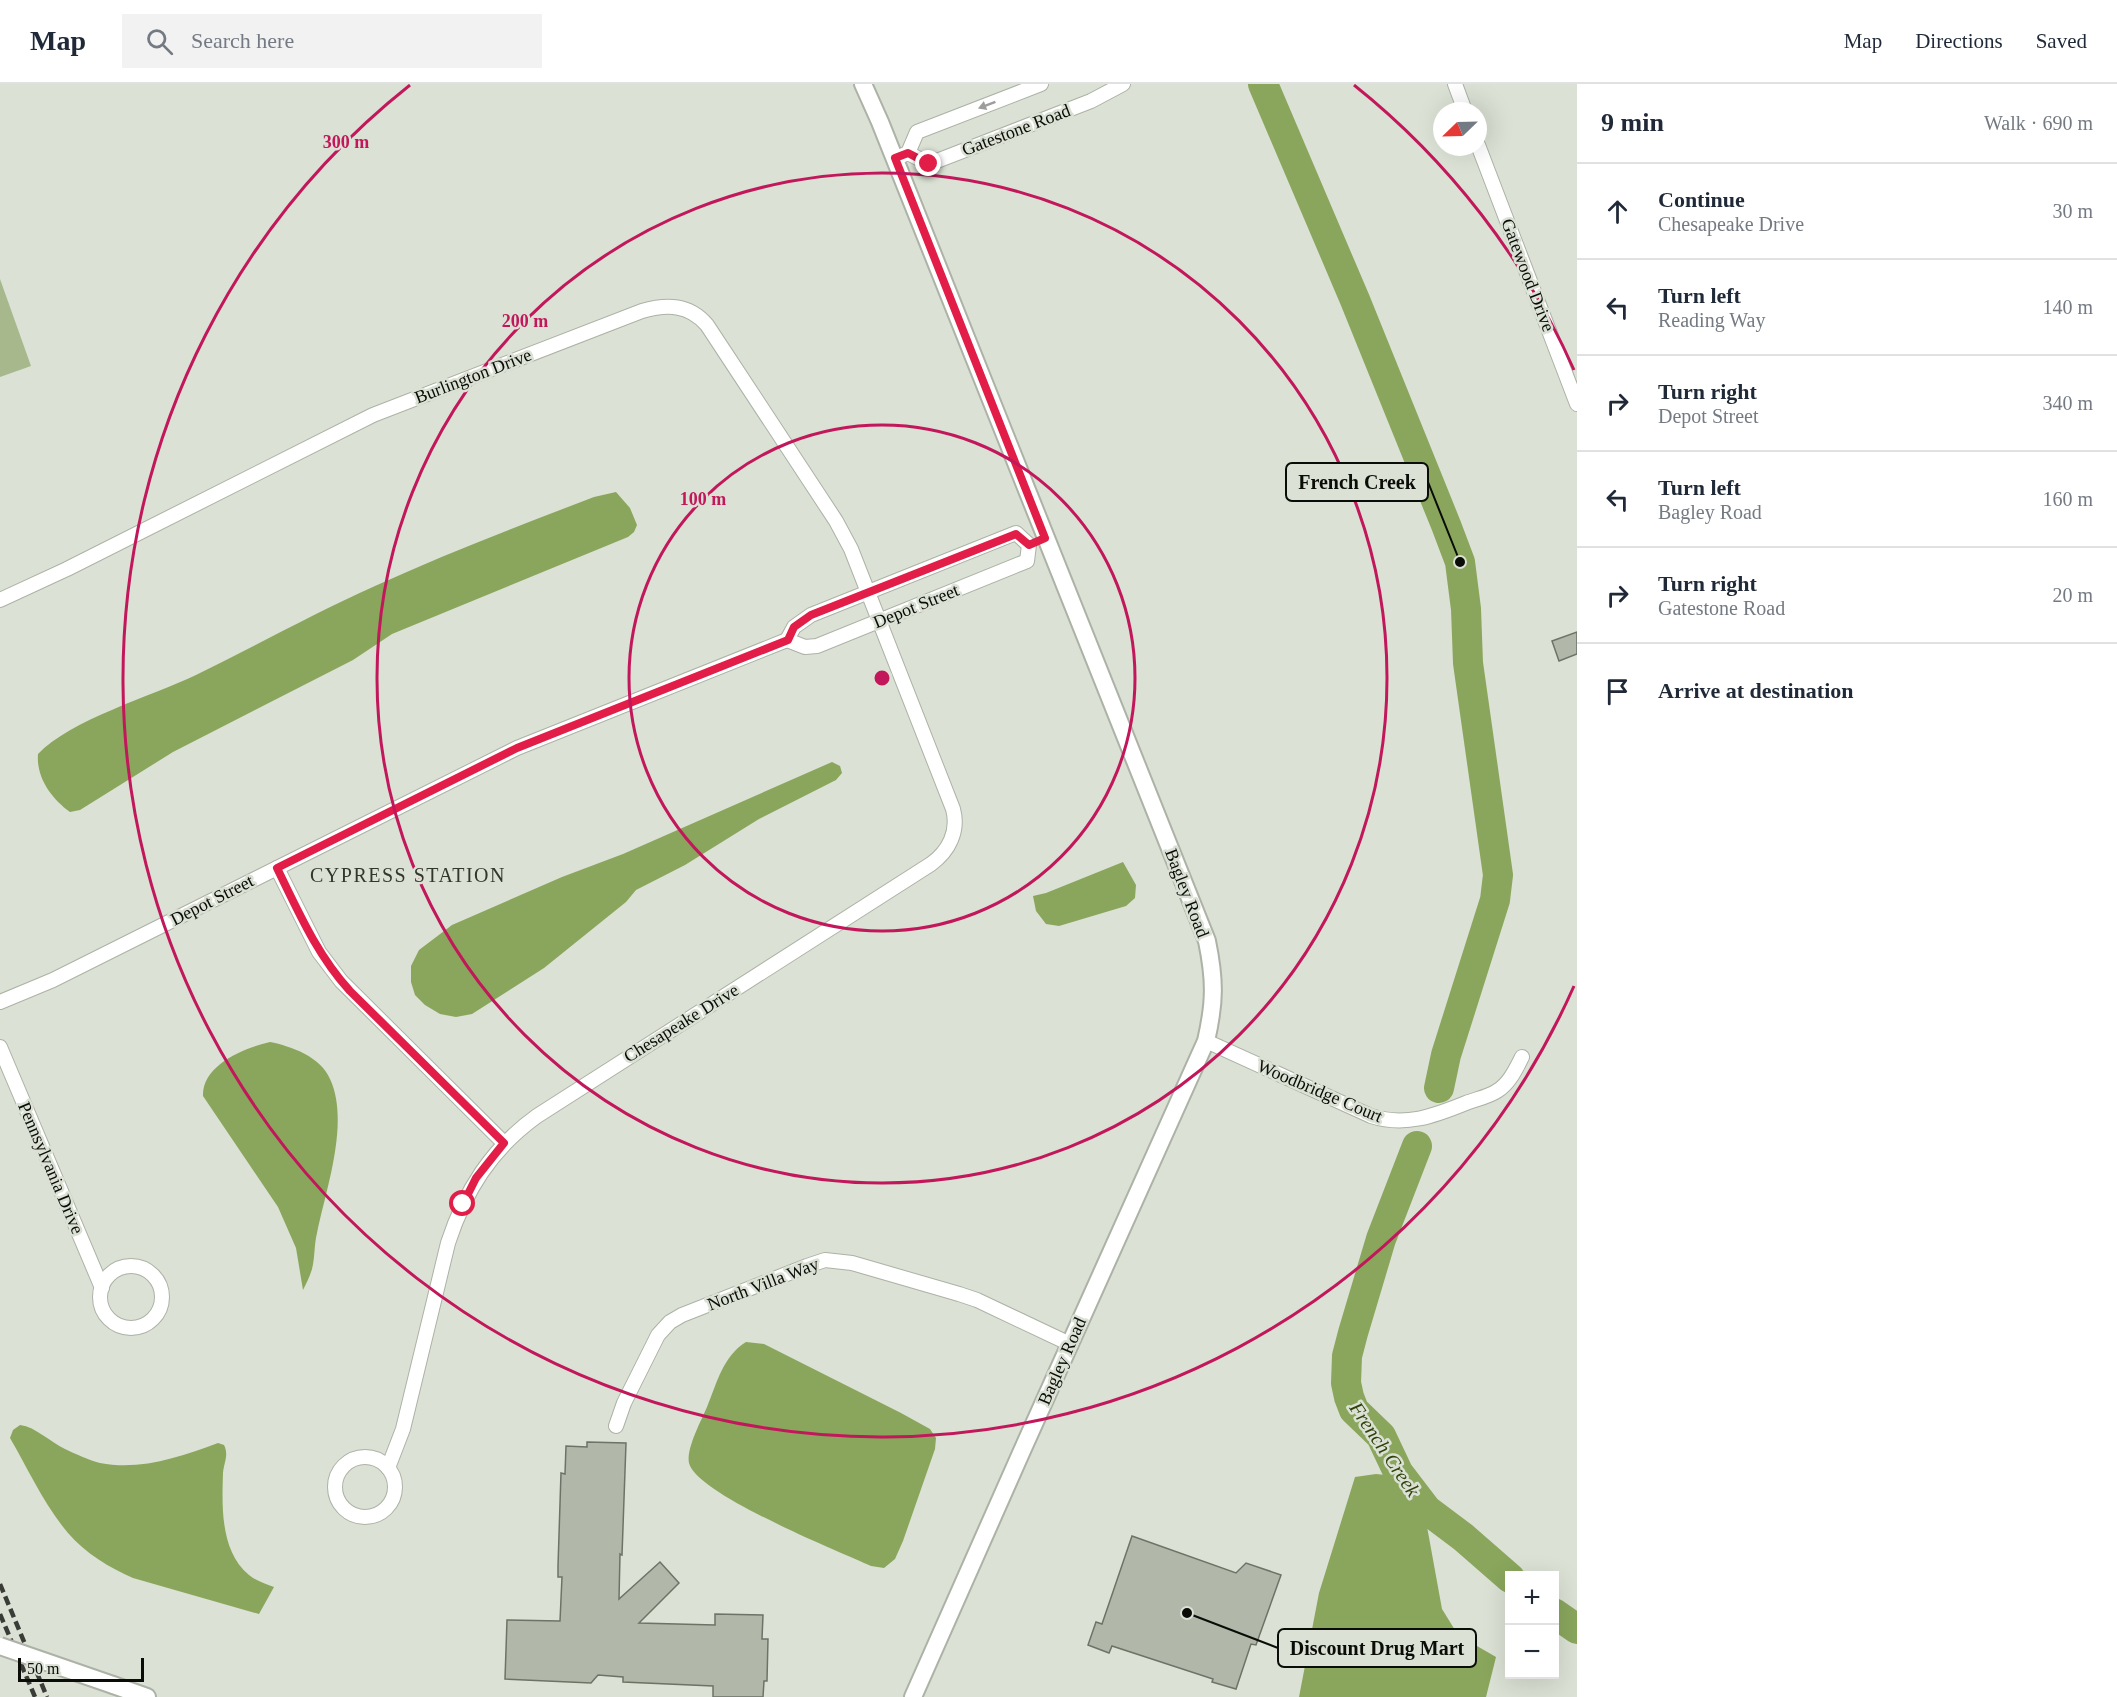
<!DOCTYPE html>
<meta charset="utf-8">
<style>
body{margin:0;font-family:"Times New Roman",serif;background:#f2f2f3;color:#1f2937}
.controls{position:absolute;right:18px;bottom:18px;display:grid;overflow:hidden;border-radius:0px;box-shadow:0 6px 24px #0002}
.controls button{width:54px;height:54px;display:grid;place-items:center;padding:0;border:0;border-bottom:2px solid #e0e1e3;background:#fff;color:#1f2937;font:30px sans-serif}
.compass{position:absolute;left:1433px;top:18px;width:54px;height:54px;border-radius:50%;background:#fff;box-shadow:0 6px 24px #0002;rotate:247deg}
.scale{position:absolute;left:18px;bottom:15px;width:126px;box-sizing:border-box;padding-left:6px;border:3px solid #0a0c08;border-top:0;font-size:16px;line-height:21px;white-space:nowrap;color:#0a0c08;-webkit-text-stroke:4px #dbe1d4;paint-order:stroke}
.stop{position:absolute;width:18px;height:18px;margin:-14px;border:4px solid #e11d48;border-radius:50%;background:#fff}
.stop.end{background:#e11d48;border-color:#fff;box-shadow:0 2px 6px #0008}
.list{margin:0;padding:0;list-style:none}
h2{display:flex;justify-content:space-between;align-items:center;height:78px;margin:0;padding:0 24px;font-size:26px}
h2 small{font-size:20px;font-weight:400;color:#747a83}
.list li{display:grid;grid-template-columns:39px 1fr auto;gap:18px;align-items:center;box-sizing:border-box;height:96px;padding:0 24px;border-top:2px solid #e0e1e3}
.list b{display:block;font-size:22px;white-space:nowrap}
.list p{margin:0;font-size:20px;white-space:nowrap;color:#747a83}
.list em{font-size:20px;font-style:normal;color:#747a83}
.icon{flex:none;width:33px;height:33px;fill:none;stroke:currentColor;stroke-width:2;stroke-linecap:round;stroke-linejoin:round}
.map{position:relative;flex:none;width:1577px;height:1613px;overflow:hidden}
header{display:flex;align-items:center;gap:36px;box-sizing:border-box;height:84px;padding:0 30px;background:#fff;border-bottom:2px solid #e0e1e3}
header strong{font-size:28px}
nav{display:flex;gap:33px;margin-inline-start:auto;font-size:21px}
.search{width:420px;height:54px;background:#f2f2f3;display:flex;align-items:center;gap:15px;box-sizing:border-box;padding:0 21px;border-radius:0px;color:#747a83;font-size:22px}
main{display:flex}
aside{flex:1;background:#fff}
.map>svg:first-child{display:block}
.green{fill:#a6b88c}
.water{fill:#89a65c}
.lines{fill:none;stroke-linecap:round;stroke-linejoin:round}
.river{stroke:#89a65c;stroke-width:30}
.building{fill:#b1b7a9;stroke:#6e7367;stroke-width:1.5}
.minor-casing{stroke:#acb2a5;stroke-width:16}
.tertiary-casing{stroke:#acb2a5;stroke-width:20}
.minor{stroke:#fff;stroke-width:14}
.tertiary{stroke:#fff;stroke-width:16}
.rail{stroke:#3a3d37;stroke-width:4.5;stroke-dasharray:9 4.5;stroke-linecap:butt}
.tertiary-bridge-casing{stroke:#acb2a5;stroke-width:20;stroke-linecap:butt}
.tertiary-bridge{stroke:#fff;stroke-width:16}
.oneway{fill:#9d9e9c}
.route{stroke:#e11d48;stroke-width:8}
.ring{fill:none;stroke:#c2185b;stroke-width:3}
.labels{text-anchor:middle;dominant-baseline:central;stroke-width:5;stroke-linejoin:round;paint-order:stroke}
.street-label{font-size:18px;fill:#0a0c08;stroke:#dbe1d4}
.neighbourhood-label{font-size:20px;letter-spacing:1.5px;fill:#32362b;stroke:#dbe1d4}
.water-label{font-size:20px;font-style:italic;fill:#30420a;stroke:#dbe1d4}
.centre{fill:#c2185b;stroke:#dbe1d4;stroke-width:3}
.ring-label{font-size:18px;text-anchor:middle;font-weight:bold;fill:#c2185b;stroke:#dbe1d4;stroke-width:5;stroke-linejoin:round;paint-order:stroke}
.leader{fill:none;stroke:#0a0c08;stroke-width:2}
.callout-dot{fill:#0a0c08;stroke:#dbe1d4;stroke-width:2}
.callout{fill:#dbe1d4;stroke:#0a0c08;stroke-width:2}
.callout-label{font-size:20px;text-anchor:middle;font-weight:bold;fill:#0a0c08}
</style>
<header>
<strong>Map</strong>
<div class="search"><svg class="icon" aria-label="search" viewBox="0 0 24 24"><circle cx="10" cy="10" r="6"/><path d="M15 15l6 6"/></svg>Search here</div>
<nav><a>Map</a><a>Directions</a><a>Saved</a></nav>
</header>
<main>
<div class="map">
<svg width="1577" height="1613" viewBox="0 0 1577 1613">
<rect width="100%" height="100%" fill="#dbe1d4"/>
<path class="green" d="M0,195L31,282L0,293Z"/>
<g class="water">
<path d="M616,408L630,424L637,441L634,448L628,453L392,550L353,576L173,668L80,726L70,728C52,715 36,694 38,670C70,636 152,612 196,591C256,562 314,529 375,502C447,469 521,441 594,413Z"/>
<path d="M832,678L840,682L842,689L836,696L759,735L685,781L636,806L626,818L544,884L472,930L456,933L440,930L425,921L415,911L411,898V882L419,866L452,841L562,793L623,770Z"/>
<path d="M1123,778L1136,801L1135,814L1126,822L1059,842L1046,840L1036,827L1033,812L1046,809Z"/>
<path d="M270,958C291,962 321,973 330,995C350,1038 326,1105 317,1149C314,1161 315,1173 312,1185C310,1192 306,1200 303,1206L296,1164L278,1123L203,1012C202,981 244,964 270,958Z"/>
<path d="M746,1258L764,1260L901,1329L930,1345L936,1354L935,1365L903,1457L895,1475L884,1484L871,1482C838,1467 696,1410 689,1379C686,1365 701,1337 707,1323C717,1299 723,1272 746,1258Z"/>
<path d="M20,1341C36,1343 50,1358 65,1365C76,1370 88,1376 100,1379C140,1387 180,1373 218,1359L224,1361C229,1371 224,1378 223,1389C222,1422 220,1467 249,1491C256,1497 266,1500 274,1503L259,1530L133,1494C110,1484 85,1469 68,1449C45,1422 28,1385 10,1354L13,1346Z"/>
<path d="M1376,1390L1395,1392L1426,1437L1442,1525L1458,1551L1496,1573L1486,1613H1299L1319,1509L1355,1393Z"/>
</g>
<g class="lines">
<g class="river">
<path d="M1263,0L1355,216L1446,441L1460,478L1466,525L1468,579L1498,791L1495,816L1446,971L1439,1004"/>
<path d="M1417,1062L1381,1155L1353,1249L1347,1272L1346,1299L1349,1313L1354,1326L1381,1352L1398,1388L1427,1426L1463,1453L1510,1494"/>
<path d="M1554,1529L1577,1545"/>
</g>
</g>
<g class="building">
<path d="M1577,548V570L1559,577L1552,557Z"/>
<path d="M587,1358L626,1359L622,1471L620,1470L619,1515L660,1478L679,1499L639,1539L715,1541V1530L763,1531L762,1555H768L767,1597H764L763,1613H713V1602L623,1598V1593L598,1591L591,1599L505,1595L507,1536L560,1537L562,1493H558V1482L561,1389L565,1390L566,1362L587,1363Z"/>
<path d="M1132,1452L1236,1489L1246,1479L1281,1491L1256,1561L1251,1560L1236,1605L1212,1598L1213,1595L1112,1562L1109,1569L1088,1561L1096,1538L1102,1540Z"/>
</g>
<g class="lines">
<defs>
<g id="minor">
<path d="M1455,0L1465,27"/>
<path d="M1478,61L1577,320"/>
<path d="M908,69L929,80L1091,17L1123,0"/>
<path d="M901,72L908,69L917,48L1041,0"/>
<path d="M1016,449L1029,461L1027,477L817,562L805,563L787,556L794,543L811,531Z"/>
<path d="M0,516L67,485L373,331L642,227C667,220 689,220 707,241L836,437L851,465L953,725C959,747 949,767 931,780L537,1032C491,1065 465,1107 448,1159L403,1345L388,1384"/>
<path d="M277,784L319,868L341,897L504,1059"/>
<path d="M0,918L53,896L517,664L787,556"/>
<path d="M1206,957L1371,1032C1405,1043 1434,1032 1466,1019C1476,1015 1488,1013 1497,1007C1509,1000 1516,985 1522,973"/>
<path d="M0,963L102,1204"/>
<circle cx="131" cy="1213" r="31"/>
<path d="M616,1342L624,1319L658,1251L670,1238L682,1231L807,1182L825,1176L852,1179L959,1210L977,1216L1070,1260"/>
<circle cx="365" cy="1403" r="30"/>
</g>
<g id="tertiary">
<path d="M863,0L880,38L1207,857C1215,896 1215,918 1206,957L1021,1369L913,1613"/>
<path d="M113,1601L147,1613"/>
</g>
</defs>
<use href="#minor" class="minor-casing"/>
<use href="#tertiary" class="tertiary-casing"/>
<use href="#minor" class="minor"/>
<use href="#tertiary" class="tertiary"/>
<g class="rail">
<path d="M0,1500L47,1613"/>
<path d="M0,1530L35,1613"/>
</g>
<defs>
<path id="tertiary-bridge" d="M0,1562L113,1601"/>
</defs>
<use href="#tertiary-bridge" class="tertiary-bridge-casing"/>
<use href="#tertiary-bridge" class="tertiary-bridge"/>
</g>
<defs><path id="oneway-solid" d="M-6-.8H1V-3.2L6.5 0L1 3.2V.8H-6Z" transform="scale(1.5)"/></defs>
<use class="oneway" href="#oneway-solid" transform="translate(987 21) rotate(159)"/>
<g class="lines">
<path class="route" d="M463,1120L476,1094L504,1059L350,907C317,871 298,827 277,784L517,664L788,556L794,543L811,531L1016,450L1029,461L1045,454L895,74L908,69L929,80"/>
</g>
<g class="ring">
<circle cx="882" cy="594" r="253"/>
<circle cx="882" cy="594" r="505"/>
<path d="M1574 902A758 758 0 1 1 410 1M1354 1A758 758 0 0 1 1574 286"/>
</g>
<g class="labels">
<g class="street-label">
<text transform="translate(1016 46) rotate(-21)">Gatestone Road</text>
<text transform="translate(1528 191) rotate(69)">Gatewood Drive</text>
<text transform="translate(473 292) rotate(-21)">Burlington Drive</text>
<text transform="translate(916 522) rotate(-22)">Depot Street</text>
<text transform="translate(1187 809) rotate(69)">Bagley Road</text>
<text transform="translate(212 816) rotate(-27)">Depot Street</text>
<text transform="translate(681 939) rotate(-32)">Chesapeake Drive</text>
<text transform="translate(1320 1007) rotate(23)">Woodbridge Court</text>
<text transform="translate(51 1084) rotate(67)">Pennsylvania Drive</text>
<text transform="translate(763 1200) rotate(-21)">North Villa Way</text>
<text transform="translate(1062 1277) rotate(-66)">Bagley Road</text>
</g>
<g class="neighbourhood-label">
<text x="408" y="791">CYPRESS STATION</text>
</g>
<g class="water-label">
<text transform="translate(1385 1365) rotate(56)">French Creek</text>
</g>
</g>
<circle cx="882" cy="594" r="9" class="centre"/>
<g class="ring-label">
<text x="346" y="64">300 m</text>
<text x="525" y="243">200 m</text>
<text x="703" y="421">100 m</text>
</g>
<path class="leader" d="M1460 478L1428 398M1187 1529L1278 1564"/>
<g class="callout-dot">
<circle cx="1460" cy="478" r="6"/>
<circle cx="1187" cy="1529" r="6"/>
</g>
<g class="callout">
<rect x="1286" y="379" width="142" height="38" rx="6"/>
<rect x="1278" y="1545" width="198" height="38" rx="6"/>
</g>
<g class="callout-label">
<text x="1357" y="405">French Creek</text>
<text x="1377" y="1571">Discount Drug Mart</text>
</g>
</svg>
<div class="controls">
<button>+</button>
<button>−</button>
</div>
<svg class="compass" viewBox="-18 -18 36 36"><path d="M0-13l5 13h-10z" fill="#e53935"/><path d="M0 13l5-13h-10z" fill="#747a83"/></svg>
<div class="scale">50 m</div>
<div class="stop" style="left:463px;top:1120px"></div>
<div class="stop end" style="left:929px;top:80px"></div>
</div>
<aside>
<h2>9 min<small>Walk · 690 m</small></h2>
<ul class="list">
<li><svg class="icon" aria-label="ahead" viewBox="0 0 24 24"><path d="M12 20V5M6 11l6-6 6 6"/></svg><div><b>Continue</b><p>Chesapeake Drive</p></div><em>30 m</em></li>
<li><svg class="icon" aria-label="left" viewBox="0 0 24 24"><path d="M17 20v-9H6M10 6l-5 5 5 5"/></svg><div><b>Turn left</b><p>Reading Way</p></div><em>140 m</em></li>
<li><svg class="icon" aria-label="right" viewBox="0 0 24 24"><path d="M7 20v-9h11M14 6l5 5-5 5"/></svg><div><b>Turn right</b><p>Depot Street</p></div><em>340 m</em></li>
<li><svg class="icon" aria-label="left" viewBox="0 0 24 24"><path d="M17 20v-9H6M10 6l-5 5 5 5"/></svg><div><b>Turn left</b><p>Bagley Road</p></div><em>160 m</em></li>
<li><svg class="icon" aria-label="right" viewBox="0 0 24 24"><path d="M7 20v-9h11M14 6l5 5-5 5"/></svg><div><b>Turn right</b><p>Gatestone Road</p></div><em>20 m</em></li>
<li><svg class="icon" aria-label="arrive" viewBox="0 0 24 24"><path d="M6 21V4h12l-3 4 3 4H6"/></svg><div><b>Arrive at destination</b></div></li>
</ul>
</aside>
</main>
